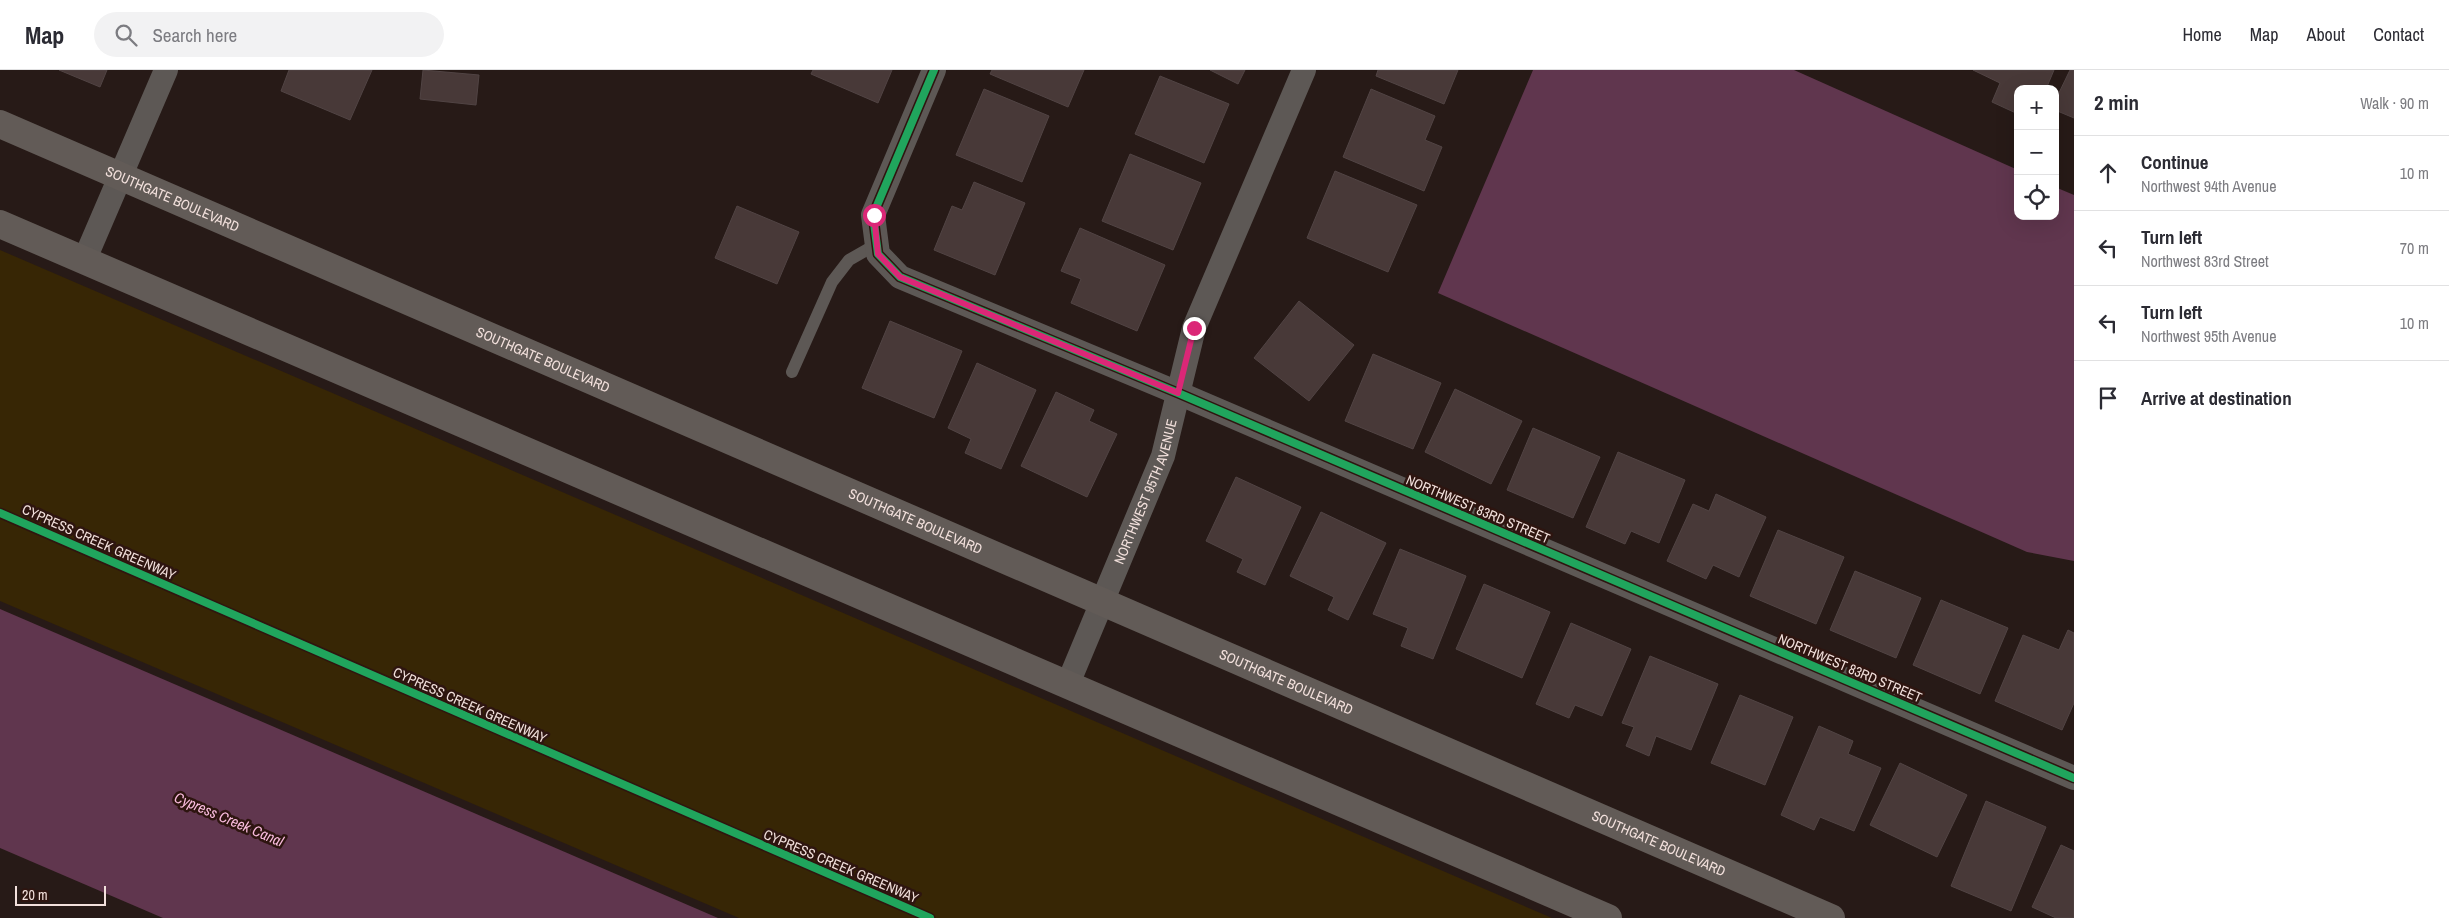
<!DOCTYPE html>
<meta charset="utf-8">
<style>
body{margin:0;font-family:"Archivo Narrow",sans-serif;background:#f2f2f3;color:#2b2b33}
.controls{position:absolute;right:15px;top:15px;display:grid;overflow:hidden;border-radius:10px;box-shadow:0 5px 20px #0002}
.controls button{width:45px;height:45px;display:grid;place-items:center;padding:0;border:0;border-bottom:1px solid #e1e1e2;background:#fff;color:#2b2b33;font:25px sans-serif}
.scale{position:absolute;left:15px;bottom:12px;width:91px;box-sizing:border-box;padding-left:5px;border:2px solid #f2e0dc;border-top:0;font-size:14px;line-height:18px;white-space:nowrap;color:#f2e0dc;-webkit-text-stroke:4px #2e1510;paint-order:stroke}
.stop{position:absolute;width:15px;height:15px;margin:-11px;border:4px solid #db2777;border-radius:50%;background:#fff}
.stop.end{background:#db2777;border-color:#fff;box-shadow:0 1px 5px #0008}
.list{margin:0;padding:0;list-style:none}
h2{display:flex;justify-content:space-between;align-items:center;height:65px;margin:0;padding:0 20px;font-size:21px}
h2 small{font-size:16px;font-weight:400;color:#7c7c81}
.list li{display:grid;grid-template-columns:32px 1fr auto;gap:15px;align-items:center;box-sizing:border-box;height:75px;padding:0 20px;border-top:1px solid #e1e1e2}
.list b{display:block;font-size:19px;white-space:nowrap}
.list p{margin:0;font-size:16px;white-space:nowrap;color:#7c7c81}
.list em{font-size:16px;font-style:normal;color:#7c7c81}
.icon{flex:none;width:28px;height:28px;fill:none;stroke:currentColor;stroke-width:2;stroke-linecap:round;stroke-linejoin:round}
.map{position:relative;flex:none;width:2074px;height:848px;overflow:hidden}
header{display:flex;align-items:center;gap:30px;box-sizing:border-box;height:70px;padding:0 25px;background:#fff;border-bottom:1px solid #e1e1e2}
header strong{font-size:24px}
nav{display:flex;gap:28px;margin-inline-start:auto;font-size:18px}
.search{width:350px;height:45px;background:#f2f2f3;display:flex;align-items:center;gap:12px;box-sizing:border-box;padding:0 18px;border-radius:28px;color:#7c7c81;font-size:19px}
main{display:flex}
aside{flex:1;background:#fff}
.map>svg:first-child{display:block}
.green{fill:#372605}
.water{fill:#60364e}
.building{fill:#483938;stroke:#514444}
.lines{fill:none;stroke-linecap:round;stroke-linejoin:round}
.lane{stroke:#5d5855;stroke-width:12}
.street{stroke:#5d5855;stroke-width:24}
.secondary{stroke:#625b57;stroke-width:28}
.cycleway-casing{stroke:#2e1510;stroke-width:11}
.cycleway{stroke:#20a55d;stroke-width:8}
.route{stroke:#db2777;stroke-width:6}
.labels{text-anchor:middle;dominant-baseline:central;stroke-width:5;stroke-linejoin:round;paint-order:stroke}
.street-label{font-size:14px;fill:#f2e0dc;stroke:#2e1510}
.water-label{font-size:15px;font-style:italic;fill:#fabcde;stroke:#2e1510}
</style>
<header>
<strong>Map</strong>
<div class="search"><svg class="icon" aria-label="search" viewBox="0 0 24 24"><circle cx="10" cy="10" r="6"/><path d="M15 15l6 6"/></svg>Search here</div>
<nav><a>Home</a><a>Map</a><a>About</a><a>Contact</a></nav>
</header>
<main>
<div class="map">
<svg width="2074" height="848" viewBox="0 0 2074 848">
<rect width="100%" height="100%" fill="#271a17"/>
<path class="green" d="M0,180L1552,848H739L0,531Z"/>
<g class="water">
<path d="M1533,0H1794L2018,100V146H2055V117L2074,125V491L2027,482L1438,223Z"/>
<path d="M0,539L718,848H163L0,778Z"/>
</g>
<g class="building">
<path d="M59,0H107L100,17Z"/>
<path d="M289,0H372L350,50L281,21Z"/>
<path d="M423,0L479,5L476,35L420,29Z"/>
<path d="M813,0H892L878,33L811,4Z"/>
<path d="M992,0H1084L1068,37L990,4Z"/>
<path d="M1210,0H1245L1238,14Z"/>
<path d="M1378,0H1458L1444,34L1376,6Z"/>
<path d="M1973,0H2054L2046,19H2018V44L1992,32L2000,13Z"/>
<path d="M2070,0H2074V48L2055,40V31Z"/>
<path d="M1160,6L1229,34L1204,93L1135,64Z"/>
<path d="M984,19L1049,46L1022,112L956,85Z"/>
<path d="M1371,19L1435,46L1425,70L1442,77L1424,121L1343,87Z"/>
<path d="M1130,84L1201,113L1173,180L1102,151Z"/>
<path d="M1335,101L1417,135L1388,202L1307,168Z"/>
<path d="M974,112L1025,133L995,205L934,180L952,136L962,140Z"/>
<path d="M737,136L799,162L777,214L715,188Z"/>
<path d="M1080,158L1165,195L1137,261L1071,233L1081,209L1061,201Z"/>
<path d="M1299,231L1354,275L1309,331L1254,288Z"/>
<path d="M890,251L962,281L934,348L862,318Z"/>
<path d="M1373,284L1441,313L1413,379L1345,351Z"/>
<path d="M977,293L1036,320L1001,399L965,383L971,369L948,358Z"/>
<path d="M1455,319L1522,351L1491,414L1425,382Z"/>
<path d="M1056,322L1094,340L1089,351L1117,364L1087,427L1021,396Z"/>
<path d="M1533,358L1600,387L1573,448L1507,420Z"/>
<path d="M1618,382L1685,410L1659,473L1631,461L1625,474L1586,457Z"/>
<path d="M1236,407L1301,437L1265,515L1237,502L1243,489L1206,471Z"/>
<path d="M1716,424L1766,447L1739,507L1713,495L1706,509L1667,491L1693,434L1709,441Z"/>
<path d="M1321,442L1386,473L1348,550L1328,540L1334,527L1290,506Z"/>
<path d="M1778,460L1844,487L1816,554L1750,526Z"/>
<path d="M1400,479L1466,506L1433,589L1401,576L1408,558L1373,544Z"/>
<path d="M1855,501L1921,528L1896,588L1830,560Z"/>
<path d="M1484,514L1550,542L1522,608L1456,579Z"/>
<path d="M1941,530L2008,558L1980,624L1913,595Z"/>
<path d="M1571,553L1631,579L1602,646L1575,635L1569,648L1536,634Z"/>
<path d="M2068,560L2074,563V633L2062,660L1995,631L2023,565L2059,580Z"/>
<path d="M1650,586L1718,614L1691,680L1656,666L1649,686L1626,676L1634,657L1622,653Z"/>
<path d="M1740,625L1793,647L1765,715L1711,693Z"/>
<path d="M1819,656L1853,671L1848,684L1881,698L1854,761L1820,747L1814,760L1781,745Z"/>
<path d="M1900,693L1967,725L1937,787L1870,755Z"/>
<path d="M1986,731L2046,757L2011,841L1951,816Z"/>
<path d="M2061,775L2074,781V848H2056L2032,837Z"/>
</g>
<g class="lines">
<path class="lane" d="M792,302L832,212L849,190L877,174"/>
<g class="street">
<path d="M934,0L873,145L878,184L900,207L1178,323L2074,708"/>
<path d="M84,191L166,0"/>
<path id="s1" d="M1067,616L1163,386L1194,258L1304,0"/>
</g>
<g class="secondary">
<path id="s2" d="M0,54L1831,848"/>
<path d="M0,154L1608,848"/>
</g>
<defs>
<g id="cycleway">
<path d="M934,0L873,145L878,184L900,207L1178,323L2074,708"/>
<path d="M0,443L930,848"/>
</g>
</defs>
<use href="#cycleway" class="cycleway-casing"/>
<use href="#cycleway" class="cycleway"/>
</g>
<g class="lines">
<path class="route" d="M874,145L878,184L900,207L1178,323L1194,258"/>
</g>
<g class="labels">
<g class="street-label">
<text stroke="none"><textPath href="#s2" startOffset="188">SOUTHGATE BOULEVARD</textPath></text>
<text stroke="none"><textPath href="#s2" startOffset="592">SOUTHGATE BOULEVARD</textPath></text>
<text stroke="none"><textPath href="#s1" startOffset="210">NORTHWEST 95TH AVENUE</textPath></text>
<text transform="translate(1478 439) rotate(23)">NORTHWEST 83RD STREET</text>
<text stroke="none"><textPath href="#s2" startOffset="998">SOUTHGATE BOULEVARD</textPath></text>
<text transform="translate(99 472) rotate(24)">CYPRESS CREEK GREENWAY</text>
<text transform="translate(1850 598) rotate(23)">NORTHWEST 83RD STREET</text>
<text stroke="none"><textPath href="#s2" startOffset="1402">SOUTHGATE BOULEVARD</textPath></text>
<text transform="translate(470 635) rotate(24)">CYPRESS CREEK GREENWAY</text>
<text stroke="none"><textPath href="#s2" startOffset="1808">SOUTHGATE BOULEVARD</textPath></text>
<text transform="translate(841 796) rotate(23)">CYPRESS CREEK GREENWAY</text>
</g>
<g class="water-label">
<text transform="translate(229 749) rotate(23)">Cypress Creek Canal</text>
</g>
</g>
</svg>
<div class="controls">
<button>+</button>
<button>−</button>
<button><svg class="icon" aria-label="locate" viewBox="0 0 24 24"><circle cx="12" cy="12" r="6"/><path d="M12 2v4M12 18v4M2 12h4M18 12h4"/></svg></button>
</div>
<div class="scale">20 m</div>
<div class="stop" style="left:874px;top:145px"></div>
<div class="stop end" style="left:1194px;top:258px"></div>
</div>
<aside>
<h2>2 min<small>Walk · 90 m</small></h2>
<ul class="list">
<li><svg class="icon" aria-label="ahead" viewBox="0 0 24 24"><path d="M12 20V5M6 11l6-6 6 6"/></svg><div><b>Continue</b><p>Northwest 94th Avenue</p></div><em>10 m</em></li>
<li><svg class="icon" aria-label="left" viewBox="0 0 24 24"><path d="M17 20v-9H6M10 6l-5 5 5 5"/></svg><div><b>Turn left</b><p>Northwest 83rd Street</p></div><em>70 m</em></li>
<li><svg class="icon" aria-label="left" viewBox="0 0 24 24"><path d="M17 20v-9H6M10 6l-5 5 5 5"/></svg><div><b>Turn left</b><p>Northwest 95th Avenue</p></div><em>10 m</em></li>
<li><svg class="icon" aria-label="arrive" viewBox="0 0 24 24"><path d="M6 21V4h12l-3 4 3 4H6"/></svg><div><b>Arrive at destination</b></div></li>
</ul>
</aside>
</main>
